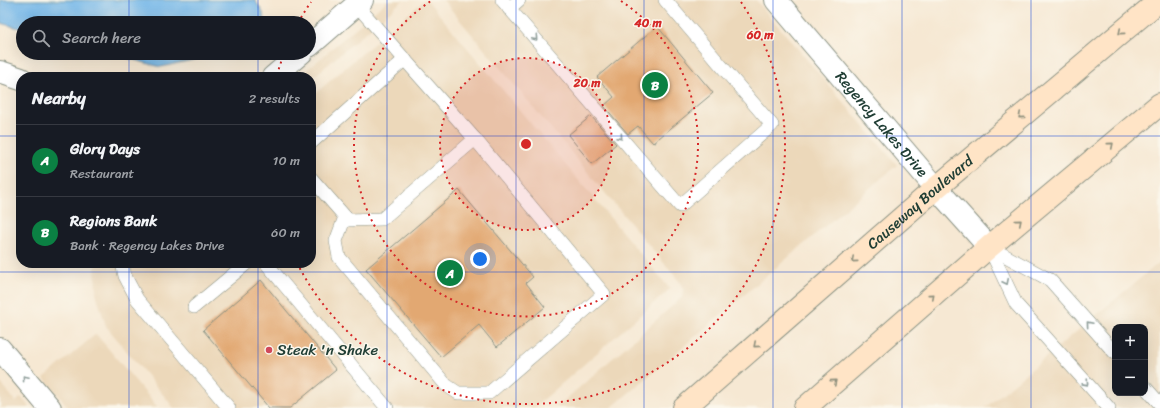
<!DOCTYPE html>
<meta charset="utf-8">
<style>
body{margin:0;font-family:Sriracha,sans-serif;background:#20242c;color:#f1f3f6}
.controls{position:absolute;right:12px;bottom:12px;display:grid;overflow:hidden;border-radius:8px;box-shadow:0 4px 16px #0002}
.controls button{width:36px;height:36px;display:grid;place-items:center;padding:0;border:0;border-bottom:1px solid #363941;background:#171b24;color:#f1f3f6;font:20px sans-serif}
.you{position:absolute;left:480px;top:259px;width:14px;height:14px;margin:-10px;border:3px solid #fff;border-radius:50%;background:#1a73e8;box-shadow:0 0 0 6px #1a73e833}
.badge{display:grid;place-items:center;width:26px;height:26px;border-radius:50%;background:#0b8043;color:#fff;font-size:13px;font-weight:700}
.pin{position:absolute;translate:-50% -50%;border:2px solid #fff;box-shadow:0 1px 4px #0006}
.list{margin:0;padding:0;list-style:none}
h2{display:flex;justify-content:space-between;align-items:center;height:52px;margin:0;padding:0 16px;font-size:17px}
h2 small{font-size:13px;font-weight:400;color:#9ea1a6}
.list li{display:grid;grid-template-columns:26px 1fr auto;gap:12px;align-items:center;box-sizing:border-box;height:72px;padding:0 16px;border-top:1px solid #363941}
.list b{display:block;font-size:15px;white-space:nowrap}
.list p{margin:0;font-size:13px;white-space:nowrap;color:#9ea1a6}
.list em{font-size:13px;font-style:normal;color:#9ea1a6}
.icon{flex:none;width:22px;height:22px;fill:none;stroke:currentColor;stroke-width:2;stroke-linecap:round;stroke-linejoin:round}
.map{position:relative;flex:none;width:1160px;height:408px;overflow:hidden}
.search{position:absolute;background:#171b24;box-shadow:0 4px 16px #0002;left:16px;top:16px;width:300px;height:44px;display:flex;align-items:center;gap:10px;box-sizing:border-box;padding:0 14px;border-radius:22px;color:#9ea1a6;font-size:15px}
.panel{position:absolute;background:#171b24;box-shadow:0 4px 16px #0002;left:16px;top:72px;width:300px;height:196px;border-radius:16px}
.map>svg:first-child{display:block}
.built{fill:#ecd8ba;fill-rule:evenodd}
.water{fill:#72b6e8;stroke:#487a8e}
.building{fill:#e2a872}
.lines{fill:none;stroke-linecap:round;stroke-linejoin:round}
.service-casing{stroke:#8a9284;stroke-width:14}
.minor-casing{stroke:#8a9284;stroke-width:24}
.tertiary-casing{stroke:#8a9284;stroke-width:24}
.secondary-casing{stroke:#8a9284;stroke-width:24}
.service{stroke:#fff;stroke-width:13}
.minor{stroke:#fff;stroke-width:22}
.tertiary{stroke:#fff;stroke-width:22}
.secondary{stroke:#ffe4c6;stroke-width:22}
.oneway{stroke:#8f907d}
.oneway2{stroke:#8f9e9a}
.grid{fill:none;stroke:#1d4ed8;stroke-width:1;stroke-opacity:0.55}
.ring{fill:none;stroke:#d62828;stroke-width:2;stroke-dasharray:2 4}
.poi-dot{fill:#d1495b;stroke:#fbf7ec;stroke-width:1.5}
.labels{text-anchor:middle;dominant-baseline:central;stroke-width:3;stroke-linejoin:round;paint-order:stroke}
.street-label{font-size:15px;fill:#1f3d34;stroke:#fbf7ec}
.poi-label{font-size:15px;fill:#1f3d34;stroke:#fbf7ec;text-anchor:start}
.centre{fill:#d62828;stroke:#fbf7ec;stroke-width:2}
.ring-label{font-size:12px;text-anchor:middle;font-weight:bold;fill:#d62828;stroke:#fbf7ec;stroke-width:3;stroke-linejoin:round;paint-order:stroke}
</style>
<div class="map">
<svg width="1160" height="408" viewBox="0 0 1160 408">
<rect width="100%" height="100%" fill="#fbf7ec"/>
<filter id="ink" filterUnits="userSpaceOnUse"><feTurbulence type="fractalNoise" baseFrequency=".025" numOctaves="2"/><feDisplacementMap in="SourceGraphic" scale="8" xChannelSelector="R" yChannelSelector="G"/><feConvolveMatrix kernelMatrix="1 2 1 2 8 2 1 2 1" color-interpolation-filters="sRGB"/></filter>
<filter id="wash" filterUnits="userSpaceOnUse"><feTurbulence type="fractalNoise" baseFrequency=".012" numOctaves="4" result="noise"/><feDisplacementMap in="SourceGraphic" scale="16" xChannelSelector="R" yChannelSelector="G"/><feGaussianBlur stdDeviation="0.9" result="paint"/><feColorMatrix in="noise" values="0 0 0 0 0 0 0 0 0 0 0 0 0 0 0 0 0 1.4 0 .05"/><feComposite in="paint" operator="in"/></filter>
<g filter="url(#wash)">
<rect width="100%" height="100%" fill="#f6e8d3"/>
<g class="built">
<path d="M388,0H403L311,79V77H299Z"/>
<path d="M425,0H427L670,289L534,408H174L106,326L96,293L95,263H311V97Z"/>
<path d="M443,0H756L897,165L611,408H556L679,300L682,297L683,289L679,281Z"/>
<path d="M1160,262V408H985ZM1115,327H1145V393H1115Z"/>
<path d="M96,334L158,408H69L44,378Z"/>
<path d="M0,382L16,402L21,397L30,408H0Z"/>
</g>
<g class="water">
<path d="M0,0H255L263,13L264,23H23V29L0,23Z"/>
<path d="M109,53H224L161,67Z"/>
</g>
<g id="blocks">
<g class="building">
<path d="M657,26L713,93L653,143L638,126L628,134L604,106L614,97L597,77Z"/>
<path d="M591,116L616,144L592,164L568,135Z"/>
<path d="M459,190L533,277L526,283L545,307L497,347L479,325L441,357L366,269Z"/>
<path d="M261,280L336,370L290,408H269L203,330Z"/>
</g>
</g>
</g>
<g filter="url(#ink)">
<use href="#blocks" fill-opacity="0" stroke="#8a9284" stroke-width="1"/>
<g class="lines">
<defs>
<g id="service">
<path d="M502,0L680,206L772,125L665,0"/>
<path d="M509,9L519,0"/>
<path d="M311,143L405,59"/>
<path d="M311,178L348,220L382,219L475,139"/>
<path d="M345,217L336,241L339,257L446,385L458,393H489L604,294L475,139L353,1"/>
<path d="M989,247L1016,304L1109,408"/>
<path d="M989,247L1050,280L1115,353"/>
<path d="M122,263L125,276L137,299L229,408"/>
<path d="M266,263L387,408"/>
<path d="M194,307L247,263"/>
<path d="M1145,387L1160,404"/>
</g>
<g id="minor">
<path id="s1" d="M776,0L936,188L989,247"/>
<path d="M309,46L362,0"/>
<path d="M0,72L21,79"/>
<path d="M273,77L301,53"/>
</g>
<path id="tertiary" d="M0,349L50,408"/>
<g id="secondary">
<path id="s2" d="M684,408L936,188L1160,0"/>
<path d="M805,408L989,247L1160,104"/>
</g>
</defs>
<use href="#service" class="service-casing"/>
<use href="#minor" class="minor-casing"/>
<use href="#tertiary" class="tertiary-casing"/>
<use href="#secondary" class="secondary-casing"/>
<use href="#service" class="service"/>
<use href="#minor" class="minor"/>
<use href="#tertiary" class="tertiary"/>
<use href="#secondary" class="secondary"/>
</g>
<defs><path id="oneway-chevron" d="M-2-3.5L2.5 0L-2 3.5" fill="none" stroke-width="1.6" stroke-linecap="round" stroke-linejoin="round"/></defs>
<g class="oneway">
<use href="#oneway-chevron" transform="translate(1121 32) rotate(140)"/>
<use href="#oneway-chevron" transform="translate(1021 116) rotate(140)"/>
<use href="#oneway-chevron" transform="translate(1111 145) rotate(-40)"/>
<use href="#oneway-chevron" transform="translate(1019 222) rotate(-40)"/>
<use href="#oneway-chevron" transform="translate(854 260) rotate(139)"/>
<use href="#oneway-chevron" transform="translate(932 296) rotate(-41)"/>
<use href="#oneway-chevron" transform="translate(756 345) rotate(139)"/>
<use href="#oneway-chevron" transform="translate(834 382) rotate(-41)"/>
</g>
<g class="oneway2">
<use href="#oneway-chevron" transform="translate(535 38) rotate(49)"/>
<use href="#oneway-chevron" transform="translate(620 137) rotate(49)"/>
<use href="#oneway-chevron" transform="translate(1006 282) rotate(64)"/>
<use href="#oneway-chevron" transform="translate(1089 324) rotate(-131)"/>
<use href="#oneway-chevron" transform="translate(25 378) rotate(-130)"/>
<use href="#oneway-chevron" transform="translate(1086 383) rotate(48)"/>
</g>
</g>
<path class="grid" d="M129,0V23M258,0V23M387,0V408M516,0V408M644,0V408M773,0V408M902,0V408M1031,0V408M129,53V77M258,53V77M0,136H21M311,136H1160M129,263V408M258,263V408M0,272H1160"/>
<circle cx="526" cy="144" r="86" fill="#d62828" fill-opacity=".12"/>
<g class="ring">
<circle cx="526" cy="144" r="86"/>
<path d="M621 1A172 172 0 1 1 431 1"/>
<path d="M277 75A258 258 0 0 1 284 54M298 23A258 258 0 0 1 311 2M741 2A258 258 0 1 1 297 263"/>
</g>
<circle class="poi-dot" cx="269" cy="350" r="4"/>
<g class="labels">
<g class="street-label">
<text stroke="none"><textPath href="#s1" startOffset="163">Regency Lakes Drive</textPath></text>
<text stroke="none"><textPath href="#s2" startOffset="313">Causeway Boulevard</textPath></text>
</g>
<g class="poi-label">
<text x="277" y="350">Steak 'n Shake</text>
</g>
</g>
<circle cx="526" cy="144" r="6" class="centre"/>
<g class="ring-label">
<text x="648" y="27">40 m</text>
<text x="760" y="39">60 m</text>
<text x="587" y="87">20 m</text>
</g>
</svg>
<div class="controls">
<button>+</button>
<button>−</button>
</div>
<div class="you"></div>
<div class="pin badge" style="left:450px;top:273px">A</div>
<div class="pin badge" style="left:655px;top:85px">B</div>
<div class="search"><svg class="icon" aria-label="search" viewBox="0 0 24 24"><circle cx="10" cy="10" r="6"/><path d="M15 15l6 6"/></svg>Search here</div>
<section class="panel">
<h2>Nearby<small>2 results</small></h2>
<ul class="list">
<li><span class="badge">A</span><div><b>Glory Days</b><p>Restaurant</p></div><em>10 m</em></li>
<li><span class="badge">B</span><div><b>Regions Bank</b><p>Bank · Regency Lakes Drive</p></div><em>60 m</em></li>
</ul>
</section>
</div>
